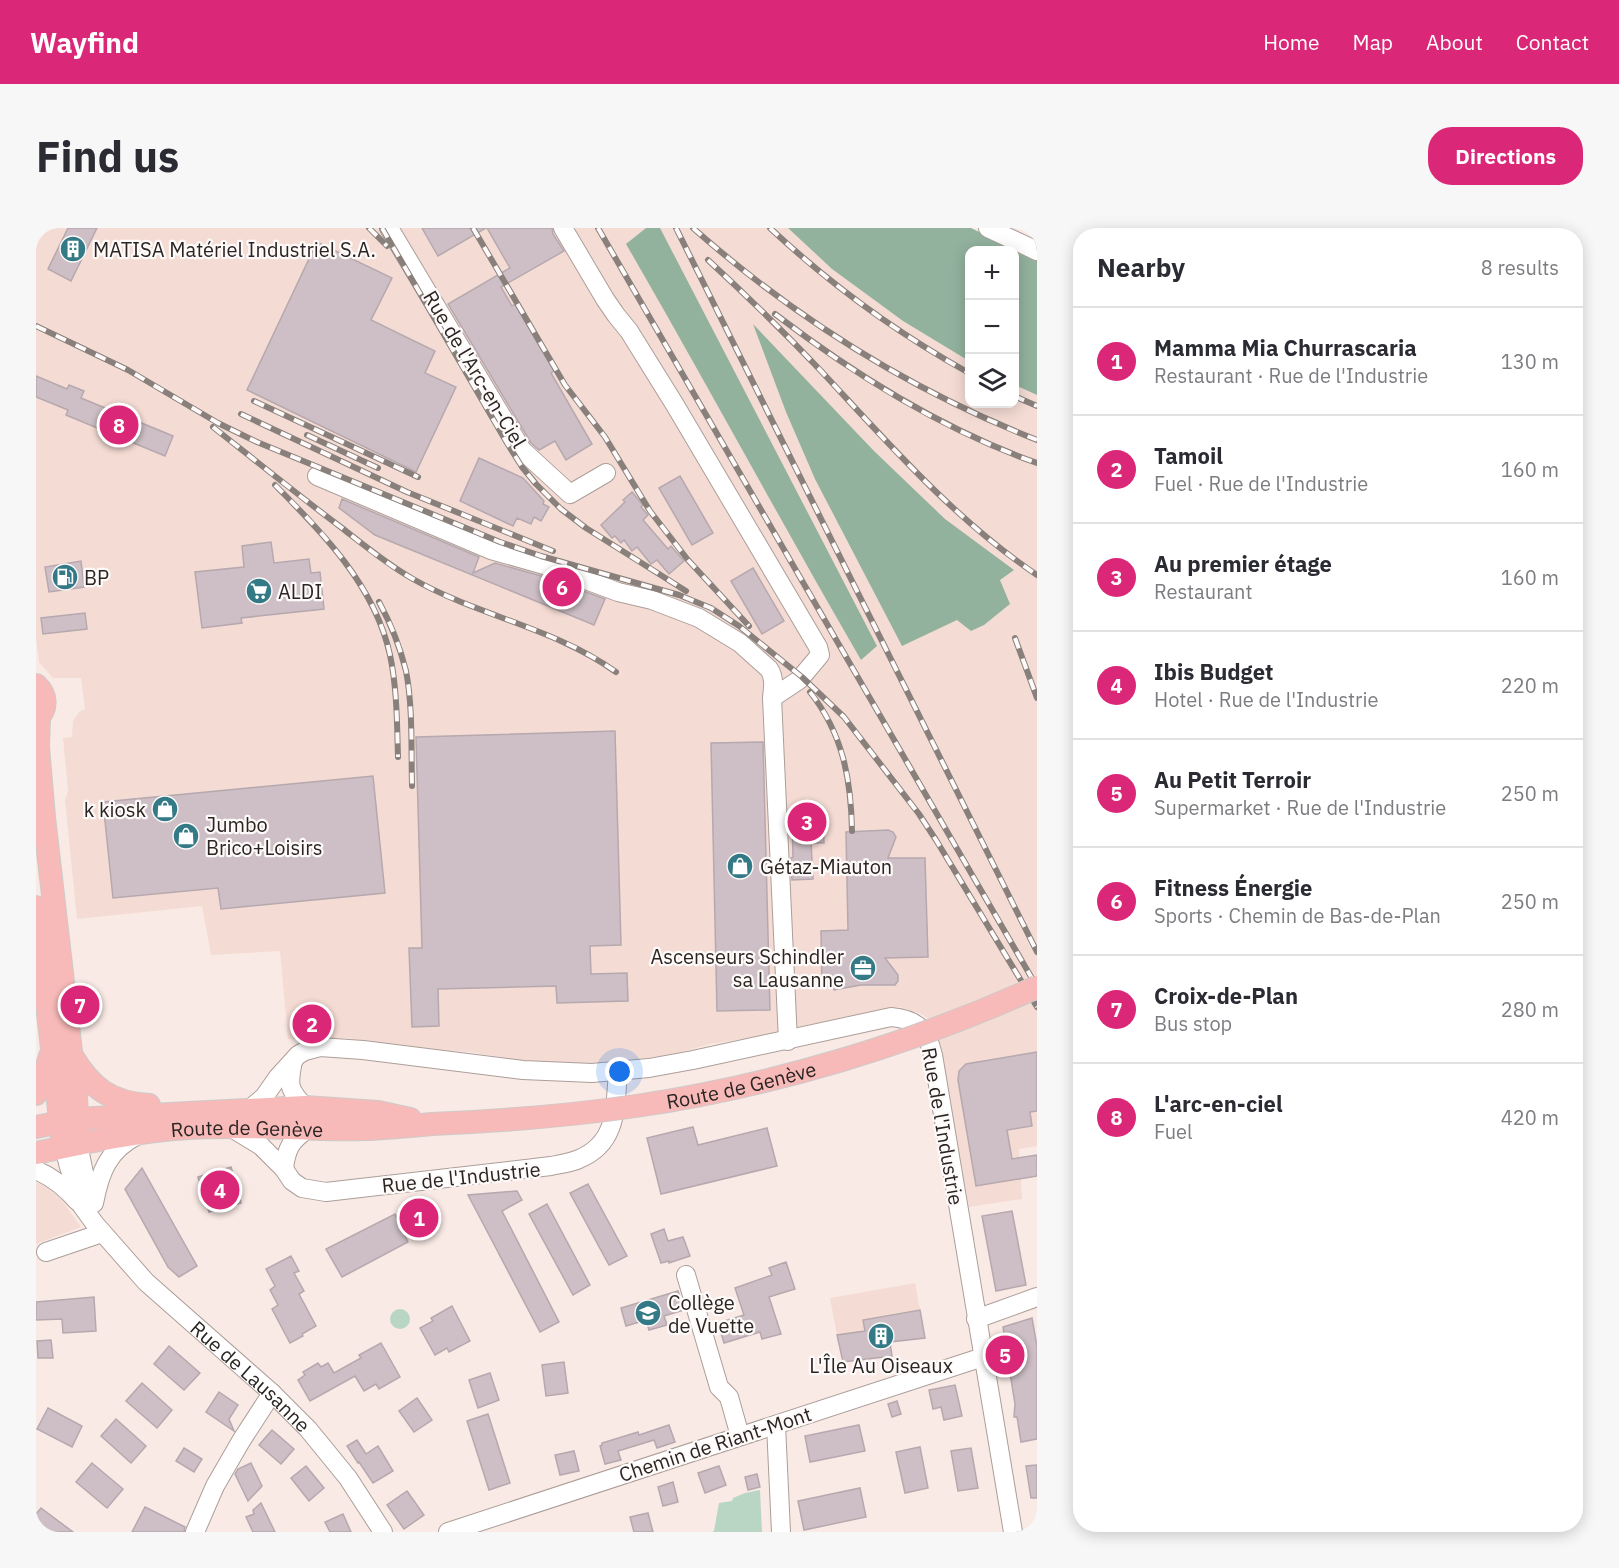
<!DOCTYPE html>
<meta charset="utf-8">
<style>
body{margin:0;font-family:"IBM Plex Sans",sans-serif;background:#f7f7f7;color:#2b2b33}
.controls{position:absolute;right:18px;top:18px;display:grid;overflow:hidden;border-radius:12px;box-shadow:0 3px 15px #0003}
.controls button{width:54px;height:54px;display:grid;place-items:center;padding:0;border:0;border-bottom:2px solid #e1e1e2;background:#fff;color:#2b2b33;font:30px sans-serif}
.you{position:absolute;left:584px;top:844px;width:21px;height:21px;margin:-15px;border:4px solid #fff;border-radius:50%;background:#1a73e8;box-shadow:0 0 0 9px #1a73e833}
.badge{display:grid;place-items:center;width:39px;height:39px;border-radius:50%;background:#db2777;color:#fff;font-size:20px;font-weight:700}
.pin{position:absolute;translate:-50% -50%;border:3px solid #fff;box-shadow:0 2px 6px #0006}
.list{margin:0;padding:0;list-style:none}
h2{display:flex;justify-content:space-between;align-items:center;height:78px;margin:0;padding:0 24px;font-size:26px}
h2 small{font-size:20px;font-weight:400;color:#7c7c81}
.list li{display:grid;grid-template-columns:39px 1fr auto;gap:18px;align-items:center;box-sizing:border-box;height:108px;padding:0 24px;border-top:2px solid #e1e1e2}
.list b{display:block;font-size:22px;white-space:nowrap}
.list p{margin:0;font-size:20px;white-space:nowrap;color:#7c7c81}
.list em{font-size:20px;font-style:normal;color:#7c7c81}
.icon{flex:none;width:33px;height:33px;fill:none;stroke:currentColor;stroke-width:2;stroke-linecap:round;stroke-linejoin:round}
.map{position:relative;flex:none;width:1001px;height:1304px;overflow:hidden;border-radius:24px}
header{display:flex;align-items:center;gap:36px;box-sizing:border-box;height:84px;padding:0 30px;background:#db2777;color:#fff}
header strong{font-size:28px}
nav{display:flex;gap:33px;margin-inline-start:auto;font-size:21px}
.intro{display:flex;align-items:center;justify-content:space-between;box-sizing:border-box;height:144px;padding:0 36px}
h1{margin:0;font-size:42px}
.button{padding:15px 27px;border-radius:24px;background:#db2777;color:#fff;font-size:21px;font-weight:700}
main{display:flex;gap:36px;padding:0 36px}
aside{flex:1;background:#fff;border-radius:24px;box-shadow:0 3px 15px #0003}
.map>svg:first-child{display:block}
.built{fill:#f4dcd4}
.green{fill:#b9d6c4}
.forest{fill:#92b29e}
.building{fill:#cdbfc5;stroke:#b6a8ae;stroke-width:1.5}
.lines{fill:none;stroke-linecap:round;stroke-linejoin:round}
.minor-casing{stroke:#ac9e99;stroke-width:20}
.major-casing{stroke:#cccbca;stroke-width:24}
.minor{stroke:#fff;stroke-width:18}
.major{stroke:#f7bab8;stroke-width:22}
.rail-casing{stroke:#89807c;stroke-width:6}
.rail{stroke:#fdfaf9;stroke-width:4;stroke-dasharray:11;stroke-linecap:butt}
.major-bridge-casing{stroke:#cccbca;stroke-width:24;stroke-linecap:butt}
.major-bridge{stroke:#f7bab8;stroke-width:22}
.labels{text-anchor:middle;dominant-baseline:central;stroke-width:4.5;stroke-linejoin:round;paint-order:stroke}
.poi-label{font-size:20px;fill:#2a2523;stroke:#fdfaf9;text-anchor:start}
.street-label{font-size:20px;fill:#2a2523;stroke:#fdfaf9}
</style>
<header>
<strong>Wayfind</strong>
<nav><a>Home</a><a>Map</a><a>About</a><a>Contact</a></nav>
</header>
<div class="intro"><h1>Find us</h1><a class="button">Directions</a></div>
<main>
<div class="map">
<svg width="1001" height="1304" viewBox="0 0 1001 1304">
<rect width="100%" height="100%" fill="#f9eae5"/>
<g class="built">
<path d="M0,0H752L796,41L867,93L933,133V176H978L979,157L1001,167V918L983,921L986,971L933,979L901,810L946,795L983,779L895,793L884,785L863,779L765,798L729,808L674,816L642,825L598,832L544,837L493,834L434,824L372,820L311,810L252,811L244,723L175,727L166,678L41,691L29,572L32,563L27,510L36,509L37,493L43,484L49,481L45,450H17L3,434L0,409Z"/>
<path d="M0,954L10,959L25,971L45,999L0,1016Z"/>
<path d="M879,1055L884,1082L828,1092L829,1103L801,1107L794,1070Z"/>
</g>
<g class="green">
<circle cx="364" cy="1091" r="10"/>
<path d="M724,1262L726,1304H676L678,1303L683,1275L696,1273L697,1270L709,1265Z"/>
</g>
<g class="forest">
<path d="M610,0H624L841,418L825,432C745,294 670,154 590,16Z"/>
<path d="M752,0H935L1001,32V167L979,157L978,22H933V133L867,93L796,41Z"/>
<path d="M717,96L838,223L909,291L978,342L964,352L974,376L948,397L935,403L921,392L866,418L779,251L750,184Z"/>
</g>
<g class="building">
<path d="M32,0H61L35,53L12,41Z"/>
<path d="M386,0H450L402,28Z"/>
<path d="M451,0H516L517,6L528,23L465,59L476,78L479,76L518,143L515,145L556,216L530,232L519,213L503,222L495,215L412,76L474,40Z"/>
<path d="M281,14L356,50L335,92L399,123L389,145L420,159L380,244L211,162Z"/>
<path d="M0,148L31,161L33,157L48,163L45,170L137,208L129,228L30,187L32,182L0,169Z"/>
<path d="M443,230L487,250L508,273L507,276L513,279L505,293L498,289L495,296L481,290L477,298L424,273Z"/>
<path d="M644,248L677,305L656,317L623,260Z"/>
<path d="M596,264L607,277L605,279L612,287L607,292L632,321L635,318L648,333L633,346L621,332L615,336L601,319L596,323L588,312L585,315L579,308L576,310L565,297L589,274L587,272Z"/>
<path d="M306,271L443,329L437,345L459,335L509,349L569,371L558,397L339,307L303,280Z"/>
<path d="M235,314L238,335L273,331L275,345L284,344L288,381L205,390L206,395L166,400L159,344L208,339L206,318Z"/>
<path d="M45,333L48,359L13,364L9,339Z"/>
<path d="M717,340L748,393L726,406L695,353Z"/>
<path d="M49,385L51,401L7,406L5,390Z"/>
<path d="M579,503L585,717L554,718L555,746L591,745L592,773L521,775L520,758L402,761L403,798L376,799L373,720H386L380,509Z"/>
<path d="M727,514L734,782L681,783L675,515Z"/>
<path d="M337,548L349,665L185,681L182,660L77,670L67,574Z"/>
<path d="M787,590L788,615H775L777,651L756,652L755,630L757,629L756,591Z"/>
<path d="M852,602L857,604L860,609L852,630H889L892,729L849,730L862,747V753L859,757H825L798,762L797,758L786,759L785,703L812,702L810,604Z"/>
<path d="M283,791L285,802L268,804L267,793Z"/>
<path d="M1001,824V883L994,884L996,898L971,902L976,931L1001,927V948L940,958L922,852L923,843L930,836Z"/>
<path d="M657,899L662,917L731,900L741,938L625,966L611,910Z"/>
<path d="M195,939L205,975L173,984L162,949Z"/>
<path d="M106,940L161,1038L143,1049L132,1039L89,961Z"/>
<path d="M552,956L591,1028L573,1037L534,965Z"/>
<path d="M481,963L486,972L466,983L523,1094L504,1104L432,967Z"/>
<path d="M384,975L390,976L396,982L398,987L397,998L392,1003L387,1006L369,1008L372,1014L306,1049L290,1021L359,986L360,989L377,976Z"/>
<path d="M511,976L554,1057L537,1067L493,986Z"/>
<path d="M976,983L990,1057L960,1063L946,988Z"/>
<path d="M628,1001L632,1013L647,1009L654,1028L633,1035V1033L625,1035L615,1006Z"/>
<path d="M255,1028L263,1043L258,1045L268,1063L263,1066L280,1098L266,1106L267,1108L254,1115L236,1081L242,1077L234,1062L239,1058L230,1041Z"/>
<path d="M750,1034L759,1061L733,1069L745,1106L726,1111L724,1104L688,1115L682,1095L708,1087L699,1060L736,1047L733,1040Z"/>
<path d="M642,1063L648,1082L628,1088L631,1097L613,1102L610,1092L590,1098L585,1080Z"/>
<path d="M58,1069L60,1103L27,1105L26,1091L0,1092V1074Z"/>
<path d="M416,1078L434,1113L413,1124L411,1120L399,1127L384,1100L397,1093L395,1090Z"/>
<path d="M884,1082L889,1110L854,1114L856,1128L807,1134L801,1107L829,1103L827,1092Z"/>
<path d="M996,1090L1001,1118V1211L985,1214L981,1189H978L979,1176L973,1139L967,1124L971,1123L967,1099Z"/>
<path d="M15,1112L17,1130H2L1,1113Z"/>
<path d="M345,1115L364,1149L343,1161L340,1156L328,1163L319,1148L274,1173L262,1152L269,1147L267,1144L282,1135L285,1139L292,1135L298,1145L325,1130L323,1127Z"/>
<path d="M133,1118L164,1145L148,1162L118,1136Z"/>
<path d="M528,1134L532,1165L510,1168L506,1137Z"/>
<path d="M454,1145L463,1172L442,1180L433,1152Z"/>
<path d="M106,1155L136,1182L121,1200L90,1173Z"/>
<path d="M919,1157L926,1188L908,1192L905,1179L897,1181L893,1162Z"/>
<path d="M183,1164L202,1177L193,1191L198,1203L170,1184Z"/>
<path d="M381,1170L396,1192L378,1204L363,1183Z"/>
<path d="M861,1173L865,1186L856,1189L852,1176Z"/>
<path d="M12,1180L46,1198L36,1219L1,1201Z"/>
<path d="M452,1186L474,1255L453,1262L431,1193Z"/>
<path d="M80,1191L110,1218L95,1235L65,1208Z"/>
<path d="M633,1197L639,1214L621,1220L618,1212L582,1223L585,1232L569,1236L564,1218L566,1217V1215L602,1204L603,1207Z"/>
<path d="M823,1197L829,1223L774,1234L769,1208Z"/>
<path d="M236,1202L258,1221L245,1236L223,1217Z"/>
<path d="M321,1212L330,1226L342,1218L357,1243L337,1255L323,1234L322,1235L311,1218Z"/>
<path d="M884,1219L892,1260L869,1265L860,1224Z"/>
<path d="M148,1220L166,1231L158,1244L140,1233Z"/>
<path d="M935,1220L942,1260L922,1263L915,1223Z"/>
<path d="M538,1223L543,1243L524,1247L519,1227Z"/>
<path d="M56,1235L87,1261L71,1280L40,1254Z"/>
<path d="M215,1235L226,1258L212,1273L199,1246L202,1241Z"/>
<path d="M1001,1237V1270H995L990,1238Z"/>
<path d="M270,1238L288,1260L273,1273L255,1250Z"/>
<path d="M683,1238L690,1257L669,1265L662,1245Z"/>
<path d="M721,1246L724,1259L712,1262L709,1249Z"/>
<path d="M637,1254L642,1274L627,1278L622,1259Z"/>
<path d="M824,1260L830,1289L768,1302L762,1273Z"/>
<path d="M371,1263L388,1287L368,1301L351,1277Z"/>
<path d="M225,1275L239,1304H217L210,1289L218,1286L217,1282Z"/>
<path d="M109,1279L149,1299L148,1304H96Z"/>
<path d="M5,1280L37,1304H4L0,1301V1286Z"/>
<path d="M612,1285L617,1304H598L594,1289Z"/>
<path d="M307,1286L315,1304H294L289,1294Z"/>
</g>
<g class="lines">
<defs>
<g id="minor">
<path d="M353,0L486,222L534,266L570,245"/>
<path d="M527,0L569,71L580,87L593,103L639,177L782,419L784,427L763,452L736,470"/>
<path d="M952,0L1001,23"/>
<path d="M281,248L455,322L512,338L582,364L616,372L663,390L704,415L733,441C739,450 737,460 736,470L752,813"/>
<path d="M257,833C252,857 252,861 269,879"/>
<path d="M208,882L216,879L228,869L242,849L262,827L269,823L284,819L327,822L487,842L556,845L613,840L657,832L855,789C881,791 891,802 897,827L977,1304"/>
<path d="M194,899L225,918L248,941L256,953L266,960L290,964L515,938C524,936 534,935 543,931C582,915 579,879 582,843"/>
<path d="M42,916L48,945L58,974"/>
<path id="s1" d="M28,919L33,939L46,978L59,996L110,1054L236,1165L272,1201L312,1250L347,1304"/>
<path d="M248,941C250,921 255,912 272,901"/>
<path d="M0,942C16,949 30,960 41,973"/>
<path d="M58,975C64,944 72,922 102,907"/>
<path d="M10,1024L66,1005"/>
<path d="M650,1047L683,1159L693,1169L704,1208"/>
<path d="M940,1091L1001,1069"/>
<path d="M740,1197L745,1304"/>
<path d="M159,1304L179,1258L205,1213L236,1165"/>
<path d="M412,1304L947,1129"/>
</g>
<g id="major">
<path d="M0,457C11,467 12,481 0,492"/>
<path d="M3,490L2,519L8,589L40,867L42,916"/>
<path d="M0,679L26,909"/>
<path d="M36,828C55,860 75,875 113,877"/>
<path d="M0,866L7,851L14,828"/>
<path d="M0,899L40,891L76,889L269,879L342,884L374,891"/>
<path id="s2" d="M0,925C51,914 102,903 153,900C213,896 272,903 332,901C353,900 375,898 396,896"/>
</g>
</defs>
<use href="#minor" class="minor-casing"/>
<use href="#major" class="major-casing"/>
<use href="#minor" class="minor"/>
<use href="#major" class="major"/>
<defs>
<g id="rail">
<path d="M333,0L351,18"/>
<path d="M346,0L471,215L486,239L500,256L525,281L550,300L650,363"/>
<path d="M437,0L529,157L569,209L614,283L652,332L713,398"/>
<path d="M562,0L1001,759"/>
<path d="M640,0L1001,724"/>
<path d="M657,0C759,90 874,162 1001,212"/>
<path d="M734,0C795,57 861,105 933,145"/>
<path d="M672,32C711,68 749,105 786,144C853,216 918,291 1001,347"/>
<path d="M739,86C819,147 905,201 1001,235"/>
<path d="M0,98L92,142L182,195L221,214L464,314L505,328L643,367L675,380L703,398L766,449L808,489L883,586L900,612L1001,779"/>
<path d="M978,168L1001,178"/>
<path d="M218,173L382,249"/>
<path d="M205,186L371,264L517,323"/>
<path d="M177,199C220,233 262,267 306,300C329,318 352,337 377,351C442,388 519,400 580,444"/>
<path d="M271,207L342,240"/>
<path d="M239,257C287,305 339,358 354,427C361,460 361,495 362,529"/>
<path d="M343,374C355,396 364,419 370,443C377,479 375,521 376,558"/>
<path d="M979,410L1001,470"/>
<path d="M774,464C807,506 815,551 816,603"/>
</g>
</defs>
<use href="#rail" class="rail-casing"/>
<use href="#rail" class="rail"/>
<defs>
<g id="major-bridge">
<path id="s3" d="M396,896C464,893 532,888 600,878C736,858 876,816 1001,759"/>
</g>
</defs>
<use href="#major-bridge" class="major-bridge-casing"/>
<use href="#major-bridge" class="major-bridge"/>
</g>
<defs>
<symbol id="building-disc" viewBox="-11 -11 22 22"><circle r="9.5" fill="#347a86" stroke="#fdfaf9"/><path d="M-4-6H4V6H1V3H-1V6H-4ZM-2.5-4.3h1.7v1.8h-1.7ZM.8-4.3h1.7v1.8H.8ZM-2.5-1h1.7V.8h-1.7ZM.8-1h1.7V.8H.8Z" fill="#fff"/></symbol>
<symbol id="fuel-disc" viewBox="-11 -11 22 22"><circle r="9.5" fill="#347a86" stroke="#fdfaf9"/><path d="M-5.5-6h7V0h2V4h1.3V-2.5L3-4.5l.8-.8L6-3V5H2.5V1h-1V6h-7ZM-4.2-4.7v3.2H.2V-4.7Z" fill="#fff"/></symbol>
<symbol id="supermarket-disc" viewBox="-11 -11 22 22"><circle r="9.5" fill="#347a86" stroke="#fdfaf9"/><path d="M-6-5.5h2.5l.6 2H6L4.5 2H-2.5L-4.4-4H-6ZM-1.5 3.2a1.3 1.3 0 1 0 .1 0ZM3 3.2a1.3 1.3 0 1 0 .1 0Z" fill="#fff"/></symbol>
<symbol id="shop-disc" viewBox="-11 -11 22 22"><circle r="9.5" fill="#347a86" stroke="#fdfaf9"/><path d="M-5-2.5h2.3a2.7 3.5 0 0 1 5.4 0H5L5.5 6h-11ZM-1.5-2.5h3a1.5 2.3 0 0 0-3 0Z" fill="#fff"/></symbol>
<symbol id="office-disc" viewBox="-11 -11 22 22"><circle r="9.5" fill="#347a86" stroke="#fdfaf9"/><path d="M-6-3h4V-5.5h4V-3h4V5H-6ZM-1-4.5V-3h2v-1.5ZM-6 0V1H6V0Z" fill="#fff"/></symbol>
<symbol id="school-disc" viewBox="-11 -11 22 22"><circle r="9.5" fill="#347a86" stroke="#fdfaf9"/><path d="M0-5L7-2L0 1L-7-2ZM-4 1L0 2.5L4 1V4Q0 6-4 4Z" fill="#fff"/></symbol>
</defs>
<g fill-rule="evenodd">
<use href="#building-disc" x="22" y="6" width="30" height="30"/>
<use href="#fuel-disc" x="14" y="334" width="30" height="30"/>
<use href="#supermarket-disc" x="208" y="348" width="30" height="30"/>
<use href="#shop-disc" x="114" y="566" width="30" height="30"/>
<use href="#shop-disc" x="135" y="593" width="30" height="30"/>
<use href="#shop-disc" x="689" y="623" width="30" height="30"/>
<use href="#office-disc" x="812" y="725" width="30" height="30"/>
<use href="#school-disc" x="597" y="1070" width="30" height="30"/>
<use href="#building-disc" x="830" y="1093" width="30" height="30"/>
</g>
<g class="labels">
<g class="poi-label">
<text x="57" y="21">MATISA Matériel Industriel S.A.</text>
<text x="48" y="349">BP</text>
<text x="242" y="363">ALDI</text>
<text x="110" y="581" text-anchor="end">k kiosk</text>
<text x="170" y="596">Jumbo<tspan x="170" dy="23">Brico+Loisirs</tspan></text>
<text x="724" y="638">Gétaz-Miauton</text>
<text x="808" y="728" text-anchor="end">Ascenseurs Schindler<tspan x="808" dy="23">sa Lausanne</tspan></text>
<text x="632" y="1074">Collège<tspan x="632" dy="23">de Vuette</tspan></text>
<text x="845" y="1137" text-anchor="middle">L'Île Au Oiseaux</text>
</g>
<g class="street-label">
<text transform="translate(439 141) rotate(59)">Rue de l'Arc-en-Ciel</text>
<text stroke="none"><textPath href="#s3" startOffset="312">Route de Genève</textPath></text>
<text transform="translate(907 898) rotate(80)">Rue de l'Industrie</text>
<text stroke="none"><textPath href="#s2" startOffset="213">Route de Genève</textPath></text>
<text transform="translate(425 949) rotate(-6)">Rue de l'Industrie</text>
<text stroke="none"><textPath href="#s1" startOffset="302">Rue de Lausanne</textPath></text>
<text transform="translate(679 1216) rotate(-18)">Chemin de Riant-Mont</text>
</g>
</g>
</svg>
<div class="controls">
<button>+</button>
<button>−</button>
<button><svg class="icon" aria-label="layers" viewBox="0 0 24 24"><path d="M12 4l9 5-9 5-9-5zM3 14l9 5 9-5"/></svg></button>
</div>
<div class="you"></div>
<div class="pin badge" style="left:383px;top:990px">1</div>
<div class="pin badge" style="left:276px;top:796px">2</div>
<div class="pin badge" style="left:771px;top:594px">3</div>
<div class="pin badge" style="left:184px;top:962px">4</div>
<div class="pin badge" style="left:969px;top:1127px">5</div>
<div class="pin badge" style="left:526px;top:359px">6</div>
<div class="pin badge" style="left:44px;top:777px">7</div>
<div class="pin badge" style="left:83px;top:197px">8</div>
</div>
<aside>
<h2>Nearby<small>8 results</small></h2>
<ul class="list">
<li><span class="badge">1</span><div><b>Mamma Mia Churrascaria</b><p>Restaurant · Rue de l'Industrie</p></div><em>130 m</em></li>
<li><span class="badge">2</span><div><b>Tamoil</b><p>Fuel · Rue de l'Industrie</p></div><em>160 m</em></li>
<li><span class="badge">3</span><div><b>Au premier étage</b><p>Restaurant</p></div><em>160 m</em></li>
<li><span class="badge">4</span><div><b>Ibis Budget</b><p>Hotel · Rue de l'Industrie</p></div><em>220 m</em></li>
<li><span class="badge">5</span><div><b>Au Petit Terroir</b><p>Supermarket · Rue de l'Industrie</p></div><em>250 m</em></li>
<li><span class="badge">6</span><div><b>Fitness Énergie</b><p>Sports · Chemin de Bas-de-Plan</p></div><em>250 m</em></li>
<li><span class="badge">7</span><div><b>Croix-de-Plan</b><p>Bus stop</p></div><em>280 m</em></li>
<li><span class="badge">8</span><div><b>L'arc-en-ciel</b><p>Fuel</p></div><em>420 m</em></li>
</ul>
</aside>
</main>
